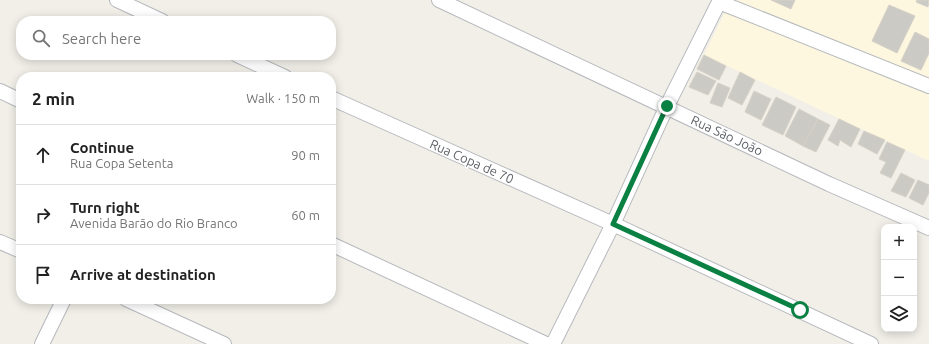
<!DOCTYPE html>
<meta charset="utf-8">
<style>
body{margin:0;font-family:Ubuntu,sans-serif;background:#f6f6f6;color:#222}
.controls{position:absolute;right:12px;bottom:12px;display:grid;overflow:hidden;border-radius:8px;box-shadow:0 2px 10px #0003}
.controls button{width:36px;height:36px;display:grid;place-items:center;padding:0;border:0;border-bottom:1px solid #e0e0e0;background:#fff;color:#222;font:20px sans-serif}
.stop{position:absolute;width:12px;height:12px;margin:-9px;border:3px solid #0b8043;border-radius:50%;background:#fff}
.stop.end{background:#0b8043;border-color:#fff;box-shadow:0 1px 4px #0008}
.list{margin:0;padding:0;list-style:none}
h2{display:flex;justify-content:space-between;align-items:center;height:52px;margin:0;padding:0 16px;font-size:17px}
h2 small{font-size:13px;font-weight:400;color:#767676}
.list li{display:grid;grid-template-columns:26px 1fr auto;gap:12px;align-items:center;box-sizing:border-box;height:60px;padding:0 16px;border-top:1px solid #e0e0e0}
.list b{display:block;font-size:15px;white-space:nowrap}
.list p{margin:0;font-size:13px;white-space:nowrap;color:#767676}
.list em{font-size:13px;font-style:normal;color:#767676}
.icon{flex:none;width:22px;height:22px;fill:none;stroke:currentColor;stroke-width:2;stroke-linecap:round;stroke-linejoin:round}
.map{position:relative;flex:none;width:929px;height:344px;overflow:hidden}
.search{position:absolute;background:#fff;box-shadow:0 2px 10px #0003;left:16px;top:16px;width:320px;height:44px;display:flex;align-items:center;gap:10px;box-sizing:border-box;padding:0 14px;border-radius:16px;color:#767676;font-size:15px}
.panel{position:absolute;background:#fff;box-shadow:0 2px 10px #0003;left:16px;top:72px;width:320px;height:232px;border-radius:16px}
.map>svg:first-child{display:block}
.commercial{fill:#fef7e0}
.building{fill:#cccac5;stroke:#d6d1c6}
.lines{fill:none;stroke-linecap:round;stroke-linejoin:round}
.minor-casing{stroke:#b5b8bc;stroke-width:16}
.minor{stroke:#fff;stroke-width:14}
.route{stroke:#0b8043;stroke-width:5}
.labels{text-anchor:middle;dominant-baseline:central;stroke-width:3;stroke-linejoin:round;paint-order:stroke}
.street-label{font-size:13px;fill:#5f6368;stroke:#fff}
</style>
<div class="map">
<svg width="929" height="344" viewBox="0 0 929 344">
<rect width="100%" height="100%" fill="#f1efe8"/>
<path class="commercial" d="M731,0H929V161L704,55Z"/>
<g class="building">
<path d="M771,0H795L791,9Z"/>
<path d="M917,0H929L928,7L916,2Z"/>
<path d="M889,5L915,16L897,53L872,41Z"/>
<path d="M915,32L929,39V53L921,70L901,61Z"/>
<path d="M704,55L726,66L719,80L697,69Z"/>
<path d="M697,72L716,81L708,95L689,87Z"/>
<path d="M740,72L755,80L742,105L728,98Z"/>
<path d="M718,83L730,88L722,107L710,103Z"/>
<path d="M754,91L771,99L761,120L745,112Z"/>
<path d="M776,97L796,107L783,135L762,125Z"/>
<path d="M799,109L818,119L803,146L785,136Z"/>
<path d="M818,119L830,125L816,152L803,146Z"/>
<path d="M839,119L860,129L851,147L840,140L838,146L828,140Z"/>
<path d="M864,131L885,140L877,154L858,144Z"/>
<path d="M887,142L905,150L891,178L880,173L886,162L879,159Z"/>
<path d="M901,173L915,180L906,197L891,191Z"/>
<path d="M918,180L929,185V193L923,205L909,198Z"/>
</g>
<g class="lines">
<defs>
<g id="minor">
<path d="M117,0L162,21"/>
<path d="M439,0L829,184L929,228"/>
<path d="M719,2L929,86"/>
<path d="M237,55L285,77"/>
<path d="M0,91L21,101"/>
<path d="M331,98L613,224L871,344"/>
<path d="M0,242L21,251"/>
<path d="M331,244L546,344"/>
<path d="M126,299L224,344"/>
<path d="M42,344L64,299"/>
<path d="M553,344L613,224L667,106L720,0"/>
</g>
</defs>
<use href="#minor" class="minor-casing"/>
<use href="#minor" class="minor"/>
</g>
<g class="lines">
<path class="route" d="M667,106L613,224L800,310"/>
</g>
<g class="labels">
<g class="street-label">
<text transform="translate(727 135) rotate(25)">Rua São João</text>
<text transform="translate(472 161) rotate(24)">Rua Copa de 70</text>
</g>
</g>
</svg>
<div class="controls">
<button>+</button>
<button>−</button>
<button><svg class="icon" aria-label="layers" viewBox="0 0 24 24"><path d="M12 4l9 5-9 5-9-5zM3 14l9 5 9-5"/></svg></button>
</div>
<div class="stop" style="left:800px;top:310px"></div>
<div class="stop end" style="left:667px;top:106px"></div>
<div class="search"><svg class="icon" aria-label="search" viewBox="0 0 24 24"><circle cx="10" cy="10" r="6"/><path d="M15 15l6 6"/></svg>Search here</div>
<section class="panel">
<h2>2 min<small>Walk · 150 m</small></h2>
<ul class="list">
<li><svg class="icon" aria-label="ahead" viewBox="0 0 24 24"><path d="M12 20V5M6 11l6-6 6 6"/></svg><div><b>Continue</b><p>Rua Copa Setenta</p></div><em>90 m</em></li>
<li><svg class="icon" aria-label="right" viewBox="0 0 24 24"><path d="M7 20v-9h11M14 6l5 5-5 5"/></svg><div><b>Turn right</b><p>Avenida Barão do Rio Branco</p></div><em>60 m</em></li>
<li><svg class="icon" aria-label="arrive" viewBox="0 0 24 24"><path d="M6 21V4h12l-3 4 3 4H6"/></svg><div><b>Arrive at destination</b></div></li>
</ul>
</section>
</div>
